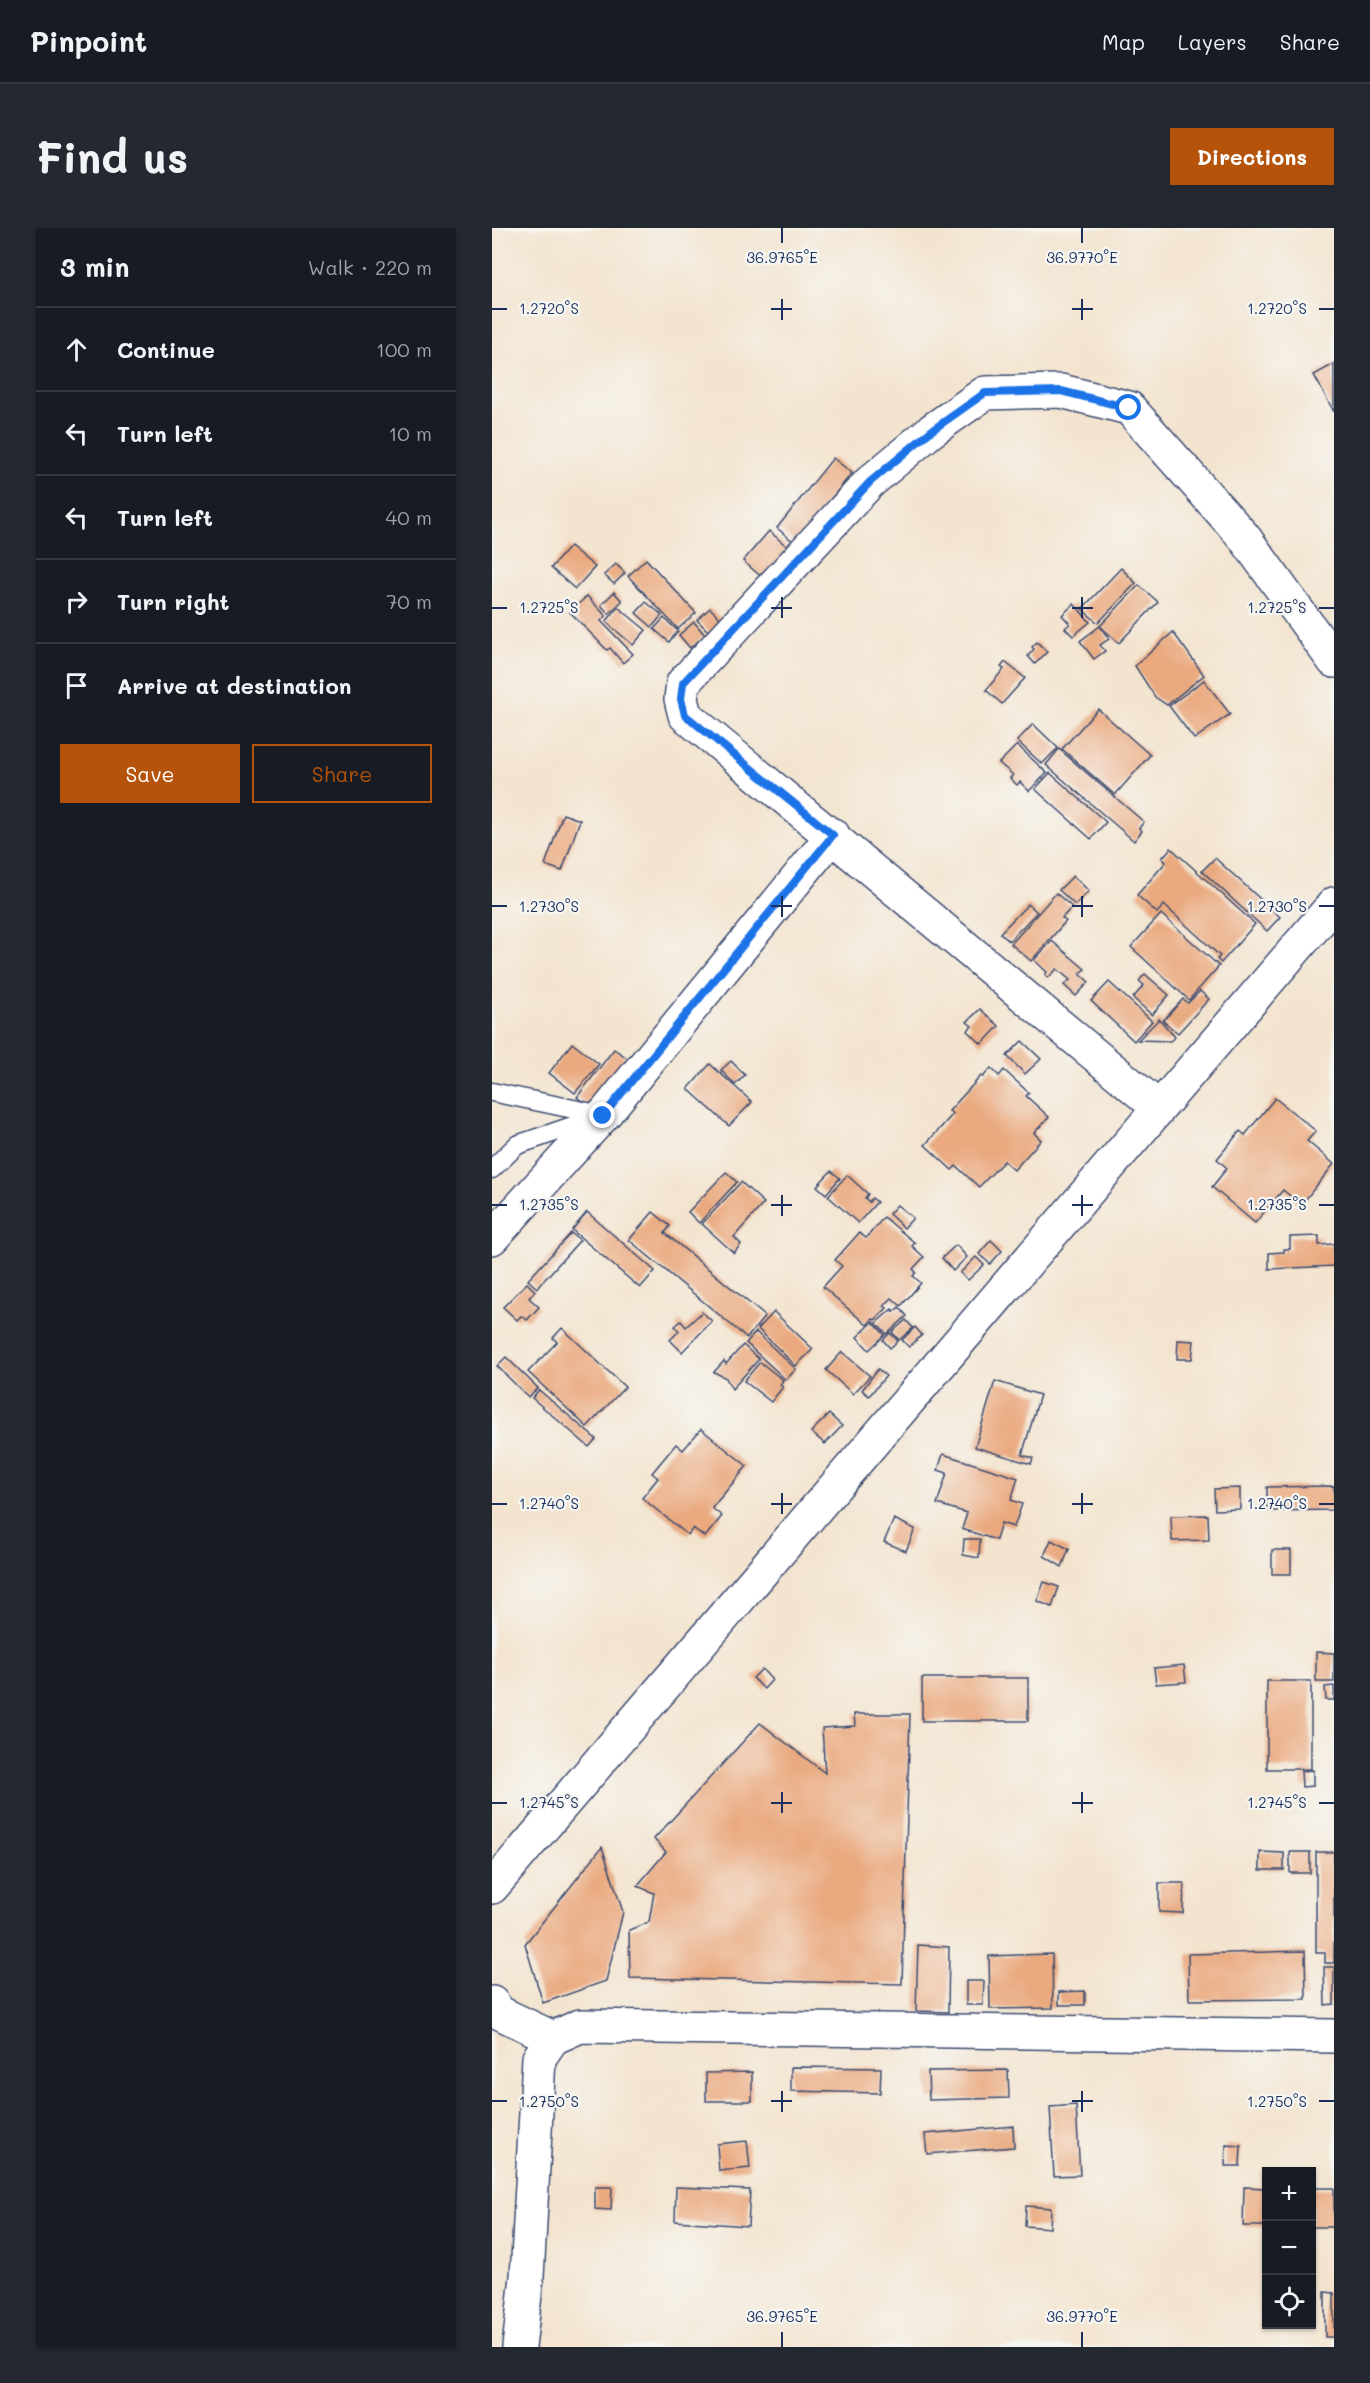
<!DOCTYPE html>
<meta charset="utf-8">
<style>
body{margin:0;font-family:Mali,sans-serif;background:#242831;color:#f1f3f6}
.controls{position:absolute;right:18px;bottom:18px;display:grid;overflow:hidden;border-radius:0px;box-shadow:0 2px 4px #0004}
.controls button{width:54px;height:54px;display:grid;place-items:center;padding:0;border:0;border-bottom:2px solid #363941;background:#171b24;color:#f1f3f6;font:30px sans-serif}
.stop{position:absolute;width:18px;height:18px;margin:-14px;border:4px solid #1a73e8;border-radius:50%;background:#fff}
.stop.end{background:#1a73e8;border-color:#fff;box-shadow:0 2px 6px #0008}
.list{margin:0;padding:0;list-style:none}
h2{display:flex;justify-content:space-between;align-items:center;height:78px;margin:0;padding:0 24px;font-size:26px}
h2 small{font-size:20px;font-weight:400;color:#9ea1a6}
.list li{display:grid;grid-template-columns:39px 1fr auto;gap:18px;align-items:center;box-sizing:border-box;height:84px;padding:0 24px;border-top:2px solid #363941}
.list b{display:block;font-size:22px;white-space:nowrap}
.list em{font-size:20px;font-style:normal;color:#9ea1a6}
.actions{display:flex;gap:12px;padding:18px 24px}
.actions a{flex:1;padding:14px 0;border:2px solid #b45309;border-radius:0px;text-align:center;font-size:21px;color:#b45309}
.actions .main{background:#b45309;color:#fff}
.icon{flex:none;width:33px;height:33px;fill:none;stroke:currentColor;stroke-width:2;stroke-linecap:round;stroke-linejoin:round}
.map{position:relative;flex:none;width:842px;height:2119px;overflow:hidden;border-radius:0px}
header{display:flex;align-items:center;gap:36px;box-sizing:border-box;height:84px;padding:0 30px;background:#171b24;border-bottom:2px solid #363941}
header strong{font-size:28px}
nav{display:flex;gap:33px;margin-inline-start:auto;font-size:21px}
.intro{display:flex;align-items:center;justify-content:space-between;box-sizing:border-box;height:144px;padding:0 36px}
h1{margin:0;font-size:42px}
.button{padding:15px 27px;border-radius:0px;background:#b45309;color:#fff;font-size:21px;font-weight:700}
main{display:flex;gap:36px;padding:0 36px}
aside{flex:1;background:#171b24;border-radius:0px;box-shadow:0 2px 4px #0004}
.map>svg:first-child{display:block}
.building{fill:#eaa97e}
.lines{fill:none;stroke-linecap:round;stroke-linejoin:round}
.service-casing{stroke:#3b4a6f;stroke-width:21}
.minor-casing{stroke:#3b4a6f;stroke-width:36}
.service{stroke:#fff;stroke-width:18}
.minor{stroke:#fff;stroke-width:33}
.route{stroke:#1a73e8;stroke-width:8}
.ticks{fill:none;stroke:#1b2f5e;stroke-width:2}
.ticks-label{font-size:15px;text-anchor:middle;fill:#1b2f5e;stroke:#f6f6f2;stroke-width:4.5;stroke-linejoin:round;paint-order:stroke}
</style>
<header>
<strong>Pinpoint</strong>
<nav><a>Map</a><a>Layers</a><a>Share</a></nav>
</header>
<div class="intro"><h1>Find us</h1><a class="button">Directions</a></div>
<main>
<aside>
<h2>3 min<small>Walk · 220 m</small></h2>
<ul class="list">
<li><svg class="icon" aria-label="ahead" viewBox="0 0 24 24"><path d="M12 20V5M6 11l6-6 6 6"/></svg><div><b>Continue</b></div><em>100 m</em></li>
<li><svg class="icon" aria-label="left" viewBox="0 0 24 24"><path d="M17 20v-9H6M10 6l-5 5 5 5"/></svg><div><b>Turn left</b></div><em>10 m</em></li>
<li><svg class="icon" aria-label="left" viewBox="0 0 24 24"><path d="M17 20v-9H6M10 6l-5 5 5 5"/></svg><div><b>Turn left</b></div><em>40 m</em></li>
<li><svg class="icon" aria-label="right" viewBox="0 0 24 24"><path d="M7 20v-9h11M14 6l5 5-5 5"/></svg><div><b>Turn right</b></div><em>70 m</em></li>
<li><svg class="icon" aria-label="arrive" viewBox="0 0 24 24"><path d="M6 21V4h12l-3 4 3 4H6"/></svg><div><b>Arrive at destination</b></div></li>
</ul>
<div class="actions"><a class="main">Save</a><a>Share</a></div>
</aside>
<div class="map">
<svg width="842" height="2119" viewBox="0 0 842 2119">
<rect width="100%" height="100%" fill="#f6f6f2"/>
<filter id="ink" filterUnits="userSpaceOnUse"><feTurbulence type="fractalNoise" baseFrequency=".0167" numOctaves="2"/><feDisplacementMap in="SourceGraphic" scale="12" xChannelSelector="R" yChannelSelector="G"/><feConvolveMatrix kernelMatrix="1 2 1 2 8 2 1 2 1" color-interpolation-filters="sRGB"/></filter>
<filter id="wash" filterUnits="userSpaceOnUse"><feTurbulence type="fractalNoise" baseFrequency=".008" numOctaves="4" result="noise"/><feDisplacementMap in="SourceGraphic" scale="24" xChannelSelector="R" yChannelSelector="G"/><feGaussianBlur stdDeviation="1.35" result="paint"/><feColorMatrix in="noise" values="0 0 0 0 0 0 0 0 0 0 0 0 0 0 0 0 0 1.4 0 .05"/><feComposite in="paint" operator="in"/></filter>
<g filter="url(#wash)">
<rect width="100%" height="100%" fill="#f3e4cf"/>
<g id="blocks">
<g class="building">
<path d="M842,136V184L822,147Z"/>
<path d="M341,230L360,245L303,315L285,300Z"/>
<path d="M277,303L298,321L272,351L251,333Z"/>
<path d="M78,318L103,339L83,361L59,340Z"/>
<path d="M154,331L204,385L186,401L136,348Z"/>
<path d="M124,336L133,345L122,356L112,347Z"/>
<path d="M629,340L644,355L606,395L590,381Z"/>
<path d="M647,357L666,374L627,415L608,398Z"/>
<path d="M122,364L130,373L117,386L109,377Z"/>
<path d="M95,368L114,388L109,393L141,426L131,435L118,420L115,422L78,384Z"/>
<path d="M154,374L170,387L160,399L144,385Z"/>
<path d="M582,376L598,394L581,408L573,400L578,396L570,387Z"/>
<path d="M126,379L154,402L141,417L114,394Z"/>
<path d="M218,380L234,396L221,408L205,392Z"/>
<path d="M172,390L186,403L177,414L162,401Z"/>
<path d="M202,394L213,407L198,420L187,407Z"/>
<path d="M608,398L617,411L608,417L613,423L602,431L588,413Z"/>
<path d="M681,404L712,447L675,477L663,469L643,438Z"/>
<path d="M545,414L555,424L543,436L536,428L542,421L540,419Z"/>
<path d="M513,434L533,450L510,476L494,462L512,441L509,439Z"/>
<path d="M712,452L738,486L702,511L677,478Z"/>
<path d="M606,481L658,527L623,567L570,521Z"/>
<path d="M541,496L566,520L550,536L525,513Z"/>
<path d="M525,517L555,545L537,563L528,554L525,557L518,550L521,547L507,535Z"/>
<path d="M567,521L652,594L647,600L650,603L642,613L554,537Z"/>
<path d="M558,545L614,594L599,611L543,561Z"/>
<path d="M71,586L88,592L70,643L53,637Z"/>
<path d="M679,620L763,696L729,735L725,731L728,728L672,677L665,685L645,667L674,634L670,630Z"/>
<path d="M723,630L788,689L775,703L710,643Z"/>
<path d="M581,648L597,663L583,677L567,662Z"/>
<path d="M564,665L580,679L570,690L574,693L539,733L519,716Z"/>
<path d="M536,676L545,684L517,713L508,705Z"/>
<path d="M669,686L727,738L697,772L639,719Z"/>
<path d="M560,713L593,741L588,746L597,754L584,768L572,757L578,752L565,741L556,750L553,747L555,744L542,732Z"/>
<path d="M653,746L677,767L660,787L641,770L652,757L647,753Z"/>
<path d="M617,754L660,793L642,813L599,773Z"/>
<path d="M708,763L717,771L686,805L671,793L691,771L696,775Z"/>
<path d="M488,781L507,798L490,816L475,803L480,798L475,794Z"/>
<path d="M667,791L683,809L678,813L646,812Z"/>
<path d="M530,813L549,831L533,846L515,828Z"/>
<path d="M80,815L107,836L83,865L57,845Z"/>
<path d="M122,821L141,834L101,881L85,869Z"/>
<path d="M239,833L253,847L243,857L229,842Z"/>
<path d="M218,836L260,874L237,898L196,861Z"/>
<path d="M499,840L507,848L512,842L537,865L534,868L557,889L542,905L549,912L522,942L512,933L487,959L464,938L460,942L433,917L461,886L457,883L489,848L491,849Z"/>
<path d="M783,870L824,903L815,913L842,936L809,977L791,962L763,995L720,959L735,940L725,931L748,903L753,907Z"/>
<path d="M339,943L348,950L334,966L325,958Z"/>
<path d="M234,944L245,954L207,995L196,984Z"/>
<path d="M355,947L376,966L373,970L377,974L380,970L385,974L366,995L336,968Z"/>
<path d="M249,954L272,975L242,1009L249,1016L242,1025L210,996Z"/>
<path d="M405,977L421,990L412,1000L397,986Z"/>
<path d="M95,984L163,1043L148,1060L80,1002Z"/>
<path d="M161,984L178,998L173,1005L273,1088L255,1110L137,1012Z"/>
<path d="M392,989L423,1015L420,1018L432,1029L421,1041L424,1044L421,1048L429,1055L409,1078L400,1070L392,1078L395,1080L383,1092L381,1091L375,1097L331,1059L350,1038L343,1032L367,1005L374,1010Z"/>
<path d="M79,1005L88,1012L45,1060L36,1052Z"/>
<path d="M827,1008V1017L842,1016V1038L777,1041V1025L792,1024V1021H798V1009Z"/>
<path d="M499,1012L510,1023L498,1036L487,1026Z"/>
<path d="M464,1017L475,1029L461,1043L450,1030Z"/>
<path d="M484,1029L492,1037L476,1052L468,1045Z"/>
<path d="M35,1055L43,1063L37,1070L47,1079L35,1092L29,1088L25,1092L11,1079Z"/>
<path d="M407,1079L415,1088L395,1106L384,1095L400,1081L402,1084Z"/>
<path d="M210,1084L220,1093L190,1124L178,1112L187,1103L183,1098L189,1093L194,1099Z"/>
<path d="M282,1084L321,1121L304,1138L266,1101Z"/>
<path d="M414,1092L421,1100L407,1112L400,1104Z"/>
<path d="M381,1094L393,1107L377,1122L365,1109Z"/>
<path d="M423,1099L430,1107L417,1119L410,1112Z"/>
<path d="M70,1100L133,1159L95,1199L36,1144L65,1114L61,1110Z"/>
<path d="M264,1104L304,1141L294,1152L254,1115Z"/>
<path d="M398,1105L406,1113L398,1120L391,1112Z"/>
<path d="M686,1112L702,1113L700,1131H685Z"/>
<path d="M251,1117L267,1131L240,1161L234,1150L222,1144L232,1133L234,1136Z"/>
<path d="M350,1124L378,1148L361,1166L334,1142Z"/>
<path d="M14,1129L46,1160L36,1169L5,1138Z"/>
<path d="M268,1134L291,1152L288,1157L291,1159L279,1174L252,1153Z"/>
<path d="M386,1141L394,1148L377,1168L370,1162Z"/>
<path d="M503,1153L548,1167L530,1227L541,1230L539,1236L483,1219Z"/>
<path d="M47,1162L104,1211L97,1219L40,1170Z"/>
<path d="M337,1186L350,1198L333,1216L319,1204Z"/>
<path d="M209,1201L255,1238L220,1280L230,1288L213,1309L201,1300L196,1307L150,1270L166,1250L160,1245L184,1216L191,1222Z"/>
<path d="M451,1226L526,1250L519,1272L530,1276L522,1299L509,1295L504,1312L470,1301L475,1285L445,1276L455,1245L446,1242Z"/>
<path d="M842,1258V1282L775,1283V1259Z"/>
<path d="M748,1260V1281L723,1282L722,1261Z"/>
<path d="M716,1287L717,1312L680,1313L679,1288Z"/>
<path d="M402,1291L423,1301L414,1323L392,1314Z"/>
<path d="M472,1311H488L487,1330L471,1327Z"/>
<path d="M559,1312L577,1321L570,1339L552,1328Z"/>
<rect x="780" y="1322" width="19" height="24"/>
<path d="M552,1354L567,1359L560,1379L545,1373Z"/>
<path d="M824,1424L842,1425V1454H824Z"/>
<path d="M692,1437L694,1454L664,1456L662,1440Z"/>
<path d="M270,1441L280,1452L272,1461L261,1450Z"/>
<rect x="430" y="1450" width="106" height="43"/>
<rect x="775" y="1453" width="44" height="88"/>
<path d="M842,1458V1472H834L833,1459Z"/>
<path d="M362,1486H418L410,1756L138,1750L137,1702L157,1694L162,1665L145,1658L174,1624L162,1611L268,1495L333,1545L330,1500L363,1498Z"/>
<path d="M821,1542V1558L810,1559L809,1543Z"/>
<path d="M110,1619L131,1684L114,1753L51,1775L33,1716Z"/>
<path d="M768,1624L792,1625V1642H768Z"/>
<rect x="798" y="1624" width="20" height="21"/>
<path d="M824,1624H842V1735H833V1725H824Z"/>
<path d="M667,1655H692L691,1685L667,1684Z"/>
<path d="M426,1717L457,1719L456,1784L424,1783Z"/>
<path d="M813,1723L814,1771L697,1772L696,1726Z"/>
<path d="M560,1726L561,1780L498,1781L497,1728Z"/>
<path d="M832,1739H842V1776L833,1777Z"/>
<path d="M474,1753H492L491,1777H474Z"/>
<path d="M593,1763V1777H567V1764Z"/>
<path d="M299,1839L389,1840L388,1865L299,1863Z"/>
<path d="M516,1842L517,1870L437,1872L436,1843Z"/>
<path d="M260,1844V1873H214V1845Z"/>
<path d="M584,1877L588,1947L562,1948L558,1879Z"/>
<path d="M521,1898L522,1919L435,1926L433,1906Z"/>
<path d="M255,1913L258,1940L227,1943L225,1916Z"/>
<path d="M734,1917L749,1918L748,1938H733Z"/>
<path d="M103,1959H120L119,1982L103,1981Z"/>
<path d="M184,1959L258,1962L256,1998L183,1993Z"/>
<path d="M752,1959L774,1960V1998H751Z"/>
<rect x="820" y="1960" width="22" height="39"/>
<path d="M534,1978L559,1980L558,2000L533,1998Z"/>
<path d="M833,2064L842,2065V2109H833Z"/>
</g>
</g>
</g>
<g filter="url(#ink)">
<use href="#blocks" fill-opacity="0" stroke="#3b4a6f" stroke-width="1.5"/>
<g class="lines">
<defs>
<g id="service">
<path d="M0,864L110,887"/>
<path d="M0,941L25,917L101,891"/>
</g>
<g id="minor">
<path d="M667,880L193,487L189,471L191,455L378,254L439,203L493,165L569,163L637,180L752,309L842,433"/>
<path d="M0,1010L111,888L341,607"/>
<path d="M0,1659L842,676"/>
<path d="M0,1775L8,1785L61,1810"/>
<path d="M27,2119L35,2049L47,1830L61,1810L88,1798L842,1808"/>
</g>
</defs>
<use href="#service" class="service-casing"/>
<use href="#minor" class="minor-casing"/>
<use href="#service" class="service"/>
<use href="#minor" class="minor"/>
</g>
</g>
<g class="lines" filter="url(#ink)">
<path class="route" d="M111,888L341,607L193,487L189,471L191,455L378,254L439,203L493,165L569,163L637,180"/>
</g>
<path class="ticks" d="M290,0V15M590,0V15M290,71V92M590,71V92M0,81H15M279,81H300M580,81H601M827,81H842M290,369V390M590,369V390M0,380H15M279,380H300M580,380H601M827,380H842M290,668V689M590,668V689M0,678H15M279,678H300M580,678H601M827,678H842M290,967V988M590,967V988M0,977H15M279,977H300M580,977H601M827,977H842M290,1265V1286M590,1265V1286M0,1276H15M279,1276H300M580,1276H601M827,1276H842M290,1564V1585M590,1564V1585M0,1575H15M279,1575H300M580,1575H601M827,1575H842M290,1863V1884M590,1863V1884M0,1873H15M279,1873H300M580,1873H601M827,1873H842M290,2104V2119M590,2104V2119"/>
<g class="ticks-label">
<text x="290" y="35">36.9765°E</text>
<text x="590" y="35">36.9770°E</text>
<text x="57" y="86">1.2720°S</text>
<text x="785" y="86">1.2720°S</text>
<text x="57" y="385">1.2725°S</text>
<text x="785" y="385">1.2725°S</text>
<text x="57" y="684">1.2730°S</text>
<text x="785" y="684">1.2730°S</text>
<text x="57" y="982">1.2735°S</text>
<text x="785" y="982">1.2735°S</text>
<text x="57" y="1281">1.2740°S</text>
<text x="785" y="1281">1.2740°S</text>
<text x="57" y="1580">1.2745°S</text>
<text x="785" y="1580">1.2745°S</text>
<text x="57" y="1879">1.2750°S</text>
<text x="785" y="1879">1.2750°S</text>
<text x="290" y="2094">36.9765°E</text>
<text x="590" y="2094">36.9770°E</text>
</g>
</svg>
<div class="controls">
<button>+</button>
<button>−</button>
<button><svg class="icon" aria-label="locate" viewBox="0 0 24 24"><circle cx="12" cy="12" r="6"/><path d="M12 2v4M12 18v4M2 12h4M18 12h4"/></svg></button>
</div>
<div class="stop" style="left:637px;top:180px"></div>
<div class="stop end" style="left:111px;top:888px"></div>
</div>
</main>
